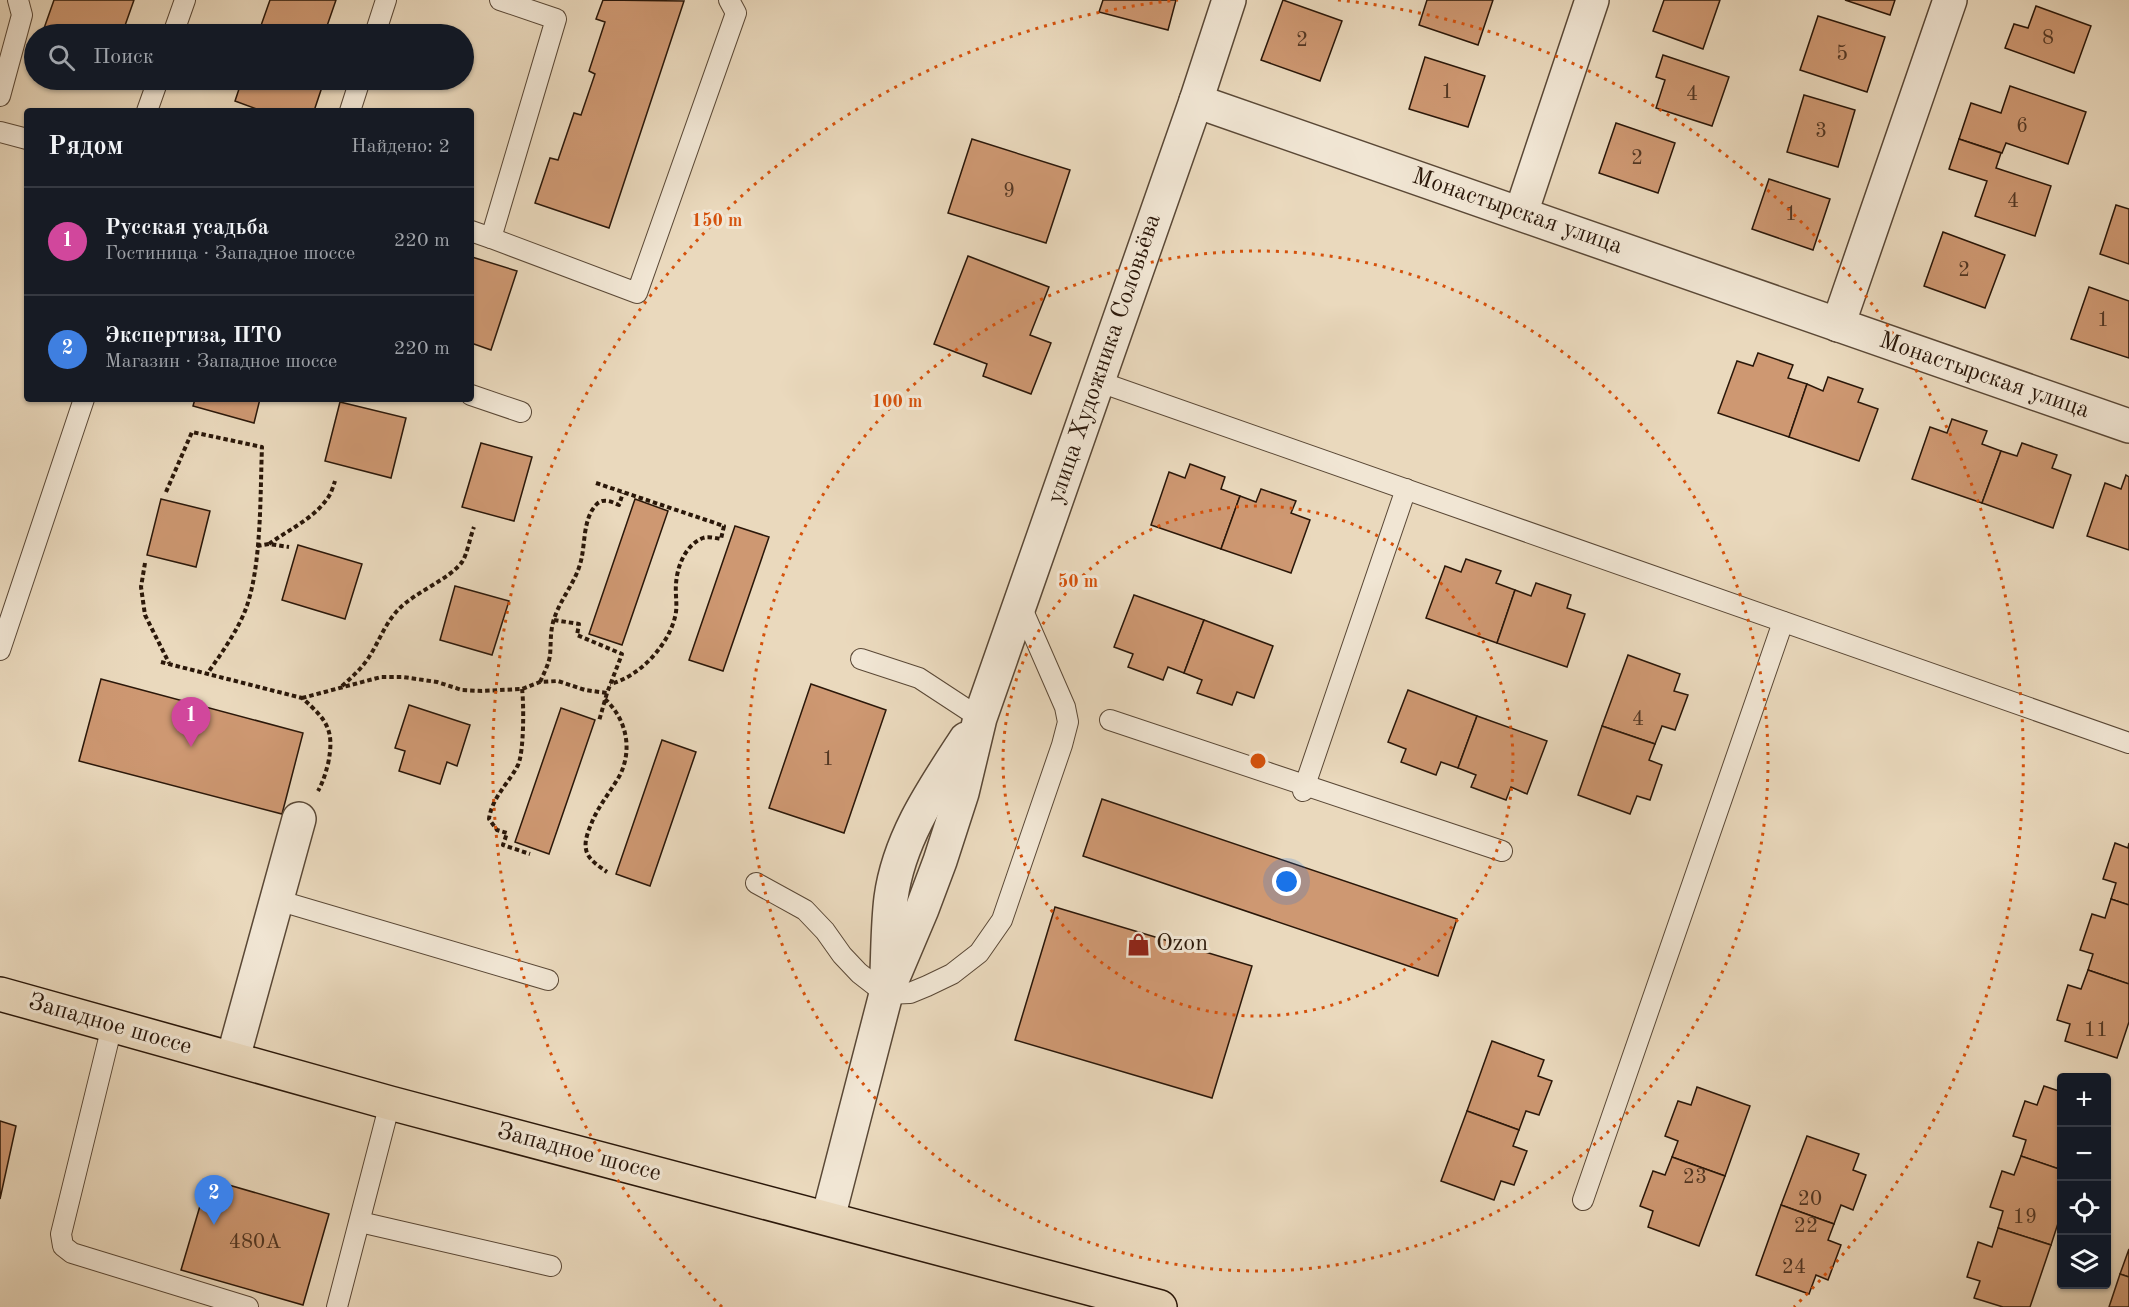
<!DOCTYPE html>
<html lang="ru">
<meta charset="utf-8">
<style>
body{margin:0;font-family:"Old Standard TT",serif;background:#20242c;color:#f1f3f6}
.controls{position:absolute;right:18px;bottom:18px;display:grid;overflow:hidden;border-radius:6px;box-shadow:0 2px 4px #0004}
.controls button{width:54px;height:54px;display:grid;place-items:center;padding:0;border:0;border-bottom:2px solid #363941;background:#171b24;color:#f1f3f6;font:30px sans-serif}
.you{position:absolute;left:1287px;top:882px;width:21px;height:21px;margin:-15px;border:4px solid #fff;border-radius:50%;background:#1a73e8;box-shadow:0 0 0 9px #1a73e833}
.badge{display:grid;place-items:center;width:39px;height:39px;border-radius:50%;background:#c59692;color:#fff;font-size:20px;font-weight:700}
.pin{position:absolute;translate:-50% -50px;filter:drop-shadow(0 2px 3px #0008)}
.pin::after{content:'';position:absolute;top:32px;width:21px;height:18px;background:inherit;clip-path:polygon(0 0,100% 0,50% 100%)}
.list{margin:0;padding:0;list-style:none}
h2{display:flex;justify-content:space-between;align-items:center;height:78px;margin:0;padding:0 24px;font-size:26px}
h2 small{font-size:20px;font-weight:400;color:#9ea1a6}
.list li{display:grid;grid-template-columns:39px 1fr auto;gap:18px;align-items:center;box-sizing:border-box;height:108px;padding:0 24px;border-top:2px solid #363941}
.list b{display:block;font-size:22px;white-space:nowrap}
.list p{margin:0;font-size:20px;white-space:nowrap;color:#9ea1a6}
.list em{font-size:20px;font-style:normal;color:#9ea1a6}
.icon{flex:none;width:33px;height:33px;fill:none;stroke:currentColor;stroke-width:2;stroke-linecap:round;stroke-linejoin:round}
.map{position:relative;flex:none;width:2129px;height:1307px;overflow:hidden}
.search{position:absolute;background:#171b24;box-shadow:0 2px 4px #0004;left:24px;top:24px;width:450px;height:66px;display:flex;align-items:center;gap:15px;box-sizing:border-box;padding:0 21px;border-radius:33px;color:#9ea1a6;font-size:22px}
.panel{position:absolute;background:#171b24;box-shadow:0 2px 4px #0004;left:24px;top:108px;width:450px;height:294px;border-radius:6px}
.map>svg:first-child{display:block}
.building{fill:#ce9872;stroke:#2a1709;stroke-width:1.5}
.lines{fill:none;stroke-linecap:round;stroke-linejoin:round}
.service-casing{stroke:#5a4836;stroke-width:22}
.minor-casing{stroke:#5a4836;stroke-width:36}
.primary-casing{stroke:#2a1709;stroke-width:36}
.path{stroke:#2a1709;stroke-width:4;stroke-dasharray:4.5 3;stroke-linecap:butt}
.service{stroke:#f1e6d4;stroke-width:20}
.minor{stroke:#f1e6d4;stroke-width:33}
.primary{stroke:#ead9bd;stroke-width:33}
.ring{fill:none;stroke:#d5520c;stroke-width:3;stroke-dasharray:3 6}
.labels{text-anchor:middle;dominant-baseline:central;stroke-width:6;stroke-linejoin:round;paint-order:stroke}
.number-label{font-size:21px;fill:#533723}
.street-label{font-size:24px;fill:#2a1709;stroke:#f1e6d4}
.poi-label{font-size:24px;fill:#2a1709;stroke:#f1e6d4;text-anchor:start}
.centre{fill:#d5520c;stroke:#f1e6d4;stroke-width:3}
.ring-label{font-size:18px;text-anchor:middle;font-weight:bold;fill:#d5520c;stroke:#f1e6d4;stroke-width:6;stroke-linejoin:round;paint-order:stroke}
</style>
<div class="map">
<svg width="2129" height="1307" viewBox="0 0 2129 1307">
<rect width="100%" height="100%" fill="#ead9bd"/>
<filter id="stains"><feTurbulence type="fractalNoise" baseFrequency=".00333" numOctaves="4"/><feColorMatrix values="0 0 0 0 .2 0 0 0 0 .09 0 0 0 0 .02 0 0 0 .5 -.17"/></filter>
<radialGradient id="worn" r=".72"><stop offset=".6" stop-color="#630" stop-opacity="0"/><stop offset="1" stop-color="#630" stop-opacity=".3"/></radialGradient>
<g class="building">
<path d="M54,0H134L122,34H42Z"/>
<path d="M270,0H336L327,26L335,28L333,34H258Z"/>
<path d="M603,0L684,1L609,228L535,203L550,158L558,160L574,113L581,115L595,74L589,71L605,22L596,19Z"/>
<path d="M1103,0H1176L1168,30L1099,12Z"/>
<path d="M1283,0L1342,21L1320,81L1261,60Z"/>
<path d="M1427,0H1493L1478,45L1419,25Z"/>
<path d="M1664,0H1720L1703,49L1653,31Z"/>
<path d="M1845,0H1895L1890,15Z"/>
<path d="M2036,6L2091,26L2074,73L2005,48L2014,24L2028,28Z"/>
<path d="M1818,16L1885,37L1867,92L1800,70Z"/>
<path d="M1663,55L1729,77L1712,126L1656,108L1665,80L1656,77Z"/>
<path d="M1425,57L1485,76L1468,127L1409,109Z"/>
<path d="M242,80H318L324,81L314,111H262L235,101Z"/>
<path d="M2010,86L2086,112L2068,164L2006,143L2002,153L1959,139L1971,103L2001,113Z"/>
<path d="M1804,95L1855,110L1838,167L1787,152Z"/>
<path d="M1616,123L1675,143L1658,193L1599,173Z"/>
<path d="M972,139L1070,170L1046,243L948,213Z"/>
<path d="M1959,139L2001,153L1996,168L2051,186L2035,236L1975,216L1987,181L1949,169Z"/>
<path d="M1769,179L1830,199L1813,250L1752,229Z"/>
<path d="M2116,205L2129,209V264L2100,254Z"/>
<path d="M1943,232L2005,255L1985,308L1924,286Z"/>
<path d="M968,256L1049,287L1030,335L1051,343L1031,394L983,376L987,364L934,344Z"/>
<path d="M472,257L517,271L491,350L471,343Z"/>
<path d="M2089,287L2129,301V358L2071,339Z"/>
<path d="M1758,353L1793,365L1788,378L1807,384L1789,437L1718,413L1737,361L1753,366Z"/>
<path d="M1828,377L1863,389L1858,402L1878,409L1859,461L1789,437L1807,384L1823,391Z"/>
<path d="M195,399H260L254,423L193,406Z"/>
<path d="M340,402L406,418L391,478L325,461Z"/>
<path d="M1952,419L1987,431L1982,444L2001,451L1982,503L1912,479L1930,427L1947,433Z"/>
<path d="M481,443L532,457L514,521L462,507Z"/>
<path d="M2022,443L2057,455L2052,468L2071,475L2053,528L1982,503L2001,451L2017,456Z"/>
<path d="M1190,464L1225,477L1221,489L1240,496L1221,549L1151,525L1169,472L1185,478Z"/>
<path d="M2126,475L2129,477V550L2087,536L2105,483L2121,489Z"/>
<path d="M1261,489L1296,501L1291,513L1310,520L1291,573L1221,549L1240,496L1256,502Z"/>
<path d="M161,499L210,511L196,567L147,555Z"/>
<path d="M635,499L668,511L622,645L589,634Z"/>
<path d="M735,526L769,537L723,671L689,660Z"/>
<path d="M298,545L362,564L345,619L282,600Z"/>
<path d="M1466,559L1501,571L1496,583L1515,590L1497,643L1426,618L1445,566L1461,572Z"/>
<path d="M1536,583L1571,595L1567,608L1585,614L1567,667L1497,643L1515,590L1531,596Z"/>
<path d="M455,586L509,601L492,655L440,640Z"/>
<path d="M1134,595L1204,620L1184,673L1168,667L1163,680L1128,667L1133,654L1114,647Z"/>
<path d="M1204,620L1273,646L1254,698L1237,692L1232,705L1197,693L1202,680L1184,673Z"/>
<path d="M1628,655L1680,674L1674,691L1688,695L1675,730L1662,726L1655,744L1602,726Z"/>
<path d="M101,679L303,733L282,814L79,761Z"/>
<path d="M811,684L886,710L844,833L769,808Z"/>
<path d="M1408,690L1477,716L1458,768L1441,762L1436,775L1401,762L1406,749L1388,742Z"/>
<path d="M409,705L470,725L457,766L447,762L440,784L399,771L405,751L395,748Z"/>
<path d="M561,708L595,720L549,854L515,842Z"/>
<path d="M1477,716L1547,741L1527,794L1511,787L1506,800L1471,787L1476,775L1458,768Z"/>
<path d="M1602,726L1655,744L1649,760L1662,765L1650,800L1637,796L1630,814L1578,795Z"/>
<path d="M662,740L696,752L650,886L616,874Z"/>
<path d="M1102,799L1457,919L1438,976L1083,856Z"/>
<path d="M2115,843L2128,848L2129,843V905L2111,899L2116,883L2103,879Z"/>
<path d="M2111,899L2129,905V984L2088,970L2093,954L2080,950L2092,914L2105,918Z"/>
<path d="M1055,907L1252,966L1212,1098L1015,1040Z"/>
<path d="M2088,970L2129,984V1022L2117,1058L2065,1041L2070,1024L2057,1020L2068,985L2081,989Z"/>
<path d="M1492,1041L1544,1060L1538,1076L1552,1081L1539,1115L1526,1111L1519,1130L1467,1111Z"/>
<path d="M2044,1086L2062,1092V1170L2021,1156L2026,1140L2013,1136L2025,1101L2037,1105Z"/>
<path d="M1697,1087L1750,1106L1725,1176L1672,1157L1678,1141L1665,1136L1678,1101L1691,1105Z"/>
<path d="M1467,1111L1519,1130L1513,1146L1527,1151L1514,1185L1501,1181L1494,1200L1441,1181Z"/>
<path d="M0,1121L16,1126L0,1199Z"/>
<path d="M1807,1136L1859,1154L1853,1170L1866,1175L1853,1210L1841,1205L1834,1224L1781,1205Z"/>
<path d="M2021,1156L2062,1170V1211L2051,1245L1998,1228L2003,1211L1990,1207L2002,1171L2014,1175Z"/>
<path d="M1672,1157L1725,1176L1699,1246L1648,1227L1653,1211L1640,1206L1653,1171L1665,1175Z"/>
<path d="M208,1179L329,1214L303,1305L181,1270Z"/>
<path d="M1781,1205L1834,1224L1828,1240L1841,1245L1828,1280L1816,1275L1809,1294L1756,1275Z"/>
<path d="M1998,1228L2051,1245L2030,1307H2003L1974,1298L1980,1281L1967,1277L1978,1242L1992,1247Z"/>
<path d="M2129,1249V1277L2120,1274Z"/>
<path d="M2120,1274L2129,1277V1307H2109Z"/>
</g>
<g class="lines">
<defs>
<g id="service">
<path d="M173,34L185,0"/>
<path d="M375,34L386,0"/>
<path d="M0,96L22,15L18,0"/>
<path d="M147,111L158,80"/>
<path d="M350,111L360,80"/>
<path d="M0,132L27,139"/>
<path d="M471,231L491,238L556,19L500,0"/>
<path d="M491,238L637,293L736,13L729,0"/>
<path d="M1097,381L2129,743"/>
<path d="M471,395L521,412"/>
<path d="M0,650L84,399"/>
<path d="M861,659L919,678L980,718"/>
<path d="M1110,720L1502,851"/>
<path d="M1303,791L1406,489"/>
<path d="M756,883L805,910L825,931L842,955L859,973L886,994L910,993L927,986L952,974L979,953L1002,920L1062,745L1068,722L1065,707L1020,604"/>
<path d="M277,900L548,980"/>
<path d="M112,1026L61,1234L63,1246L72,1253L248,1307"/>
<path d="M1583,1200L1783,622"/>
<path d="M360,1222L551,1266"/>
<path d="M337,1307L390,1103"/>
</g>
<g id="minor">
<path d="M1196,101L2129,426"/>
<path d="M1521,213L1592,0"/>
<path d="M1838,325L1950,0"/>
<path d="M887,972C888,948 888,922 891,898C899,838 934,788 966,739"/>
<path d="M233,1058L299,819"/>
<path d="M828,1218L886,994L922,909L940,861L962,793L980,718L1196,101L1229,0"/>
</g>
<path id="primary" d="M0,994L390,1103L1160,1307"/>
</defs>
<use href="#service" class="service-casing"/>
<use href="#minor" class="minor-casing"/>
<use href="#primary" class="primary-casing"/>
<g class="path">
<path d="M596,483L724,526L721,539C715,538 708,536 703,538C685,545 677,567 676,584C675,595 678,606 675,617C668,646 639,677 610,684"/>
<path d="M166,492L192,432L262,447C260,494 262,568 245,611C236,633 221,654 207,674"/>
<path d="M269,544C288,530 313,519 327,499C331,494 333,487 335,481"/>
<path d="M257,546L269,544L289,547"/>
<path d="M145,563L141,587L145,615L169,663"/>
<path d="M554,620L579,624L577,635L622,654L607,693L599,721"/>
<path d="M161,662L302,698C327,720 335,730 328,764C325,775 323,782 318,791"/>
<path d="M540,682C544,673 548,666 550,656C551,644 550,631 554,619C561,597 578,580 582,556C585,540 584,515 598,503C605,498 612,502 619,505L623,493"/>
<path d="M342,686C351,678 360,670 367,660C379,643 384,624 399,609C415,592 450,579 462,562C467,555 470,537 474,527"/>
<path d="M522,689C524,704 524,752 518,765C509,783 492,797 489,819L497,830L507,833L503,845L530,854"/>
<path d="M302,698L381,677H403L437,682L462,690L482,691L522,689L540,682L558,681L585,690L607,693"/>
<path d="M605,699C626,719 633,748 620,775C611,791 599,805 592,822C589,829 584,841 586,849C587,859 600,867 607,872"/>
</g>
<use href="#service" class="service"/>
<use href="#minor" class="minor"/>
<use href="#primary" class="primary"/>
</g>
<g class="ring">
<circle cx="1258" cy="761" r="255"/>
<circle cx="1258" cy="761" r="510"/>
<path d="M722 1307A765 765 0 0 1 1178 0M1338 0A765 765 0 0 1 1794 1307"/>
</g>
<defs>
<symbol id="shop-bare" viewBox="-9 -9 18 18"><path d="M-5-2.5h2.3a2.7 3.5 0 0 1 5.4 0H5L5.5 6h-11ZM-1.5-2.5h3a1.5 2.3 0 0 0-3 0Z" fill="#8f2418" stroke="#f1e6d4" stroke-width="2.5" paint-order="stroke"/></symbol>
</defs>
<g fill-rule="evenodd">
<use href="#shop-bare" x="1122" y="928" width="33" height="33"/>
</g>
<g class="labels">
<g class="number-label">
<text x="2048" y="38">8</text>
<text x="1302" y="40">2</text>
<text x="1842" y="54">5</text>
<text x="1447" y="92">1</text>
<text x="1692" y="94">4</text>
<text x="2022" y="126">6</text>
<text x="1821" y="131">3</text>
<text x="1637" y="158">2</text>
<text x="1009" y="191">9</text>
<text x="2013" y="201">4</text>
<text x="1791" y="214">1</text>
<text x="1964" y="270">2</text>
<text x="2103" y="320">1</text>
<text x="1638" y="719">4</text>
<text x="828" y="759">1</text>
<text x="2096" y="1030">11</text>
<text x="1695" y="1177">23</text>
<text x="1810" y="1199">20</text>
<text x="2025" y="1217">19</text>
<text x="1806" y="1226">22</text>
<text x="255" y="1242">480А</text>
<text x="1794" y="1267">24</text>
</g>
<g class="street-label">
<text transform="translate(1517 212) rotate(19)">Монастырская улица</text>
<text transform="translate(1105 359) rotate(-71)">улица Художника Соловьёва</text>
<text transform="translate(1984 376) rotate(19)">Монастырская улица</text>
<text transform="translate(110 1025) rotate(16)">Западное шоссе</text>
<text transform="translate(579 1153) rotate(15)">Западное шоссе</text>
</g>
<g class="poi-label">
<text x="1156" y="944">Ozon</text>
</g>
</g>
<circle cx="1258" cy="761" r="9" class="centre"/>
<g class="ring-label">
<text x="717" y="226">150 m</text>
<text x="897" y="407">100 m</text>
<text x="1078" y="587">50 m</text>
</g>
<rect width="100%" height="100%" filter="url(#stains)"/>
<rect width="100%" height="100%" fill="url(#worn)"/>
</svg>
<div class="controls">
<button>+</button>
<button>−</button>
<button><svg class="icon" aria-label="locate" viewBox="0 0 24 24"><circle cx="12" cy="12" r="6"/><path d="M12 2v4M12 18v4M2 12h4M18 12h4"/></svg></button>
<button><svg class="icon" aria-label="layers" viewBox="0 0 24 24"><path d="M12 4l9 5-9 5-9-5zM3 14l9 5 9-5"/></svg></button>
</div>
<div class="you"></div>
<div class="pin badge" style="left:191px;top:747px;background:#d1479c">1</div>
<div class="pin badge" style="left:214px;top:1225px;background:#3f7fe0">2</div>
<div class="search"><svg class="icon" aria-label="search" viewBox="0 0 24 24"><circle cx="10" cy="10" r="6"/><path d="M15 15l6 6"/></svg>Поиск</div>
<section class="panel">
<h2>Рядом<small>Найдено: 2</small></h2>
<ul class="list">
<li><span class="badge" style="background:#d1479c">1</span><div><b>Русская усадьба</b><p>Гостиница · Западное шоссе</p></div><em>220 m</em></li>
<li><span class="badge" style="background:#3f7fe0">2</span><div><b>Экспертиза, ПТО</b><p>Магазин · Западное шоссе</p></div><em>220 m</em></li>
</ul>
</section>
</div>
